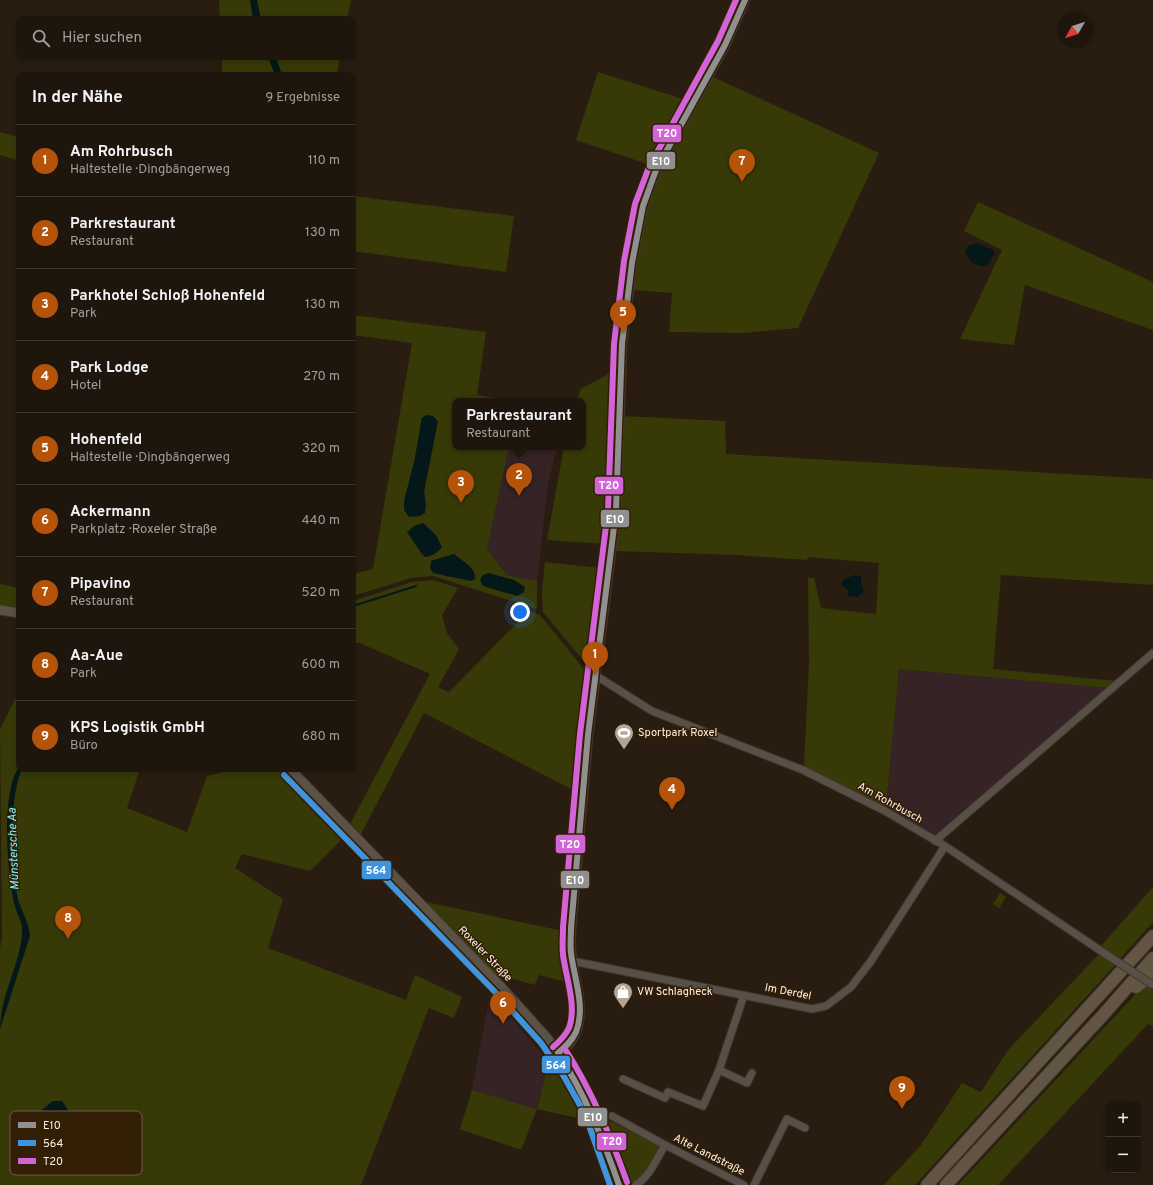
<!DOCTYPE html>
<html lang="de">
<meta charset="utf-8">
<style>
body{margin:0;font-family:Overpass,sans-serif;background:#2b231a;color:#f1f3f6}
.controls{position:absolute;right:12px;bottom:12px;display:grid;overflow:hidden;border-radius:8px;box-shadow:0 2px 6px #0003}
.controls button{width:36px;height:36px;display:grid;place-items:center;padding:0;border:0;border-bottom:1px solid #3c352d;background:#1e160c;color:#f1f3f6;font:20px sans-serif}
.compass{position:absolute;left:1057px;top:12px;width:36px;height:36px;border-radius:50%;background:#1e160c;box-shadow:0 2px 6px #0003;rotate:231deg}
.you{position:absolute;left:520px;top:612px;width:14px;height:14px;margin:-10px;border:3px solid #fff;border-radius:50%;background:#1a73e8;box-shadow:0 0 0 6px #1a73e833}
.badge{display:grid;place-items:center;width:26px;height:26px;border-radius:50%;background:#b45309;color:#fff;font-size:13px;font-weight:700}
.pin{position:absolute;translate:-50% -33px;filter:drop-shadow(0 1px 2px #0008)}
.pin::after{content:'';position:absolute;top:21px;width:14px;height:12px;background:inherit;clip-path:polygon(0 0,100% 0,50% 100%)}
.popup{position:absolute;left:452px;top:398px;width:134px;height:52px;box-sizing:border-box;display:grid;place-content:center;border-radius:8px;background:#1e160c;filter:drop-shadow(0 1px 3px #0005);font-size:13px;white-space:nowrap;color:#a19f9d}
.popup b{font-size:15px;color:#f1f3f6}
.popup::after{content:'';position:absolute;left:50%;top:100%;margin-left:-8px;border:8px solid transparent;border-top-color:#1e160c}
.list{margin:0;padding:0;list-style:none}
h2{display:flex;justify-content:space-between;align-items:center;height:52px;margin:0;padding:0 16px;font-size:17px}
h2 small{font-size:13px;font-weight:400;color:#a19f9d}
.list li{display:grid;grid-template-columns:26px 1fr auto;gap:12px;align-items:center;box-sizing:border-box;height:72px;padding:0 16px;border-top:1px solid #3c352d}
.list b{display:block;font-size:15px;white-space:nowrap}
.list p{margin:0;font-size:13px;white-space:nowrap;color:#a19f9d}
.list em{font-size:13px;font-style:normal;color:#a19f9d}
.icon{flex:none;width:22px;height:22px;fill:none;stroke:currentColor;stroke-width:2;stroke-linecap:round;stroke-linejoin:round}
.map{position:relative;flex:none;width:1153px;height:1185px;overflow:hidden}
.search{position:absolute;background:#1e160c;box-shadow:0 2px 6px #0003;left:16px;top:16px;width:340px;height:44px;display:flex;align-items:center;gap:10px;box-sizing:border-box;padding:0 14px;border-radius:8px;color:#a19f9d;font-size:15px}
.panel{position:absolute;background:#1e160c;box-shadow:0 2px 6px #0003;left:16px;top:72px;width:340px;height:700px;border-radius:8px}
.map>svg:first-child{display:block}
.commercial{fill:#352326}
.green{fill:#373a07;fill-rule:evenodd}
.water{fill:#041819}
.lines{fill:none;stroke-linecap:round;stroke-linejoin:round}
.stream{stroke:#041819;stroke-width:2}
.minor-casing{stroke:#3f362e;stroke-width:9}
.secondary-casing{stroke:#3f362e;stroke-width:11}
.motorway-casing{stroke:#3f362e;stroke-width:14}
.minor{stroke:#584f46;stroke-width:7}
.secondary{stroke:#5b5145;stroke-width:9}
.motorway{stroke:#635543;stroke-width:12}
.minor-bridge-casing{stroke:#3f362e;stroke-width:9;stroke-linecap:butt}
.minor-bridge{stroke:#584f46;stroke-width:7}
.bus-1-casing{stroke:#331e06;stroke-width:9}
.bus-2-casing{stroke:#331e06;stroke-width:9}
.bus-3-casing{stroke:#331e06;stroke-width:9}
.bus-1{stroke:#909090;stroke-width:6}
.bus-2{stroke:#4094de;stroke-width:6}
.bus-3{stroke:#d264d8;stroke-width:6}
.labels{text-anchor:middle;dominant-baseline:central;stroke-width:3;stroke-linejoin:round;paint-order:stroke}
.poi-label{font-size:11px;fill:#fef0e2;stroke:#331e06;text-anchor:start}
.street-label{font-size:11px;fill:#fef0e2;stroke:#331e06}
.water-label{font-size:12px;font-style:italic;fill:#77f4fa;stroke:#331e06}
.key{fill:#331e06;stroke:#705d48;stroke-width:1}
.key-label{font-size:11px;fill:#fef0e2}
.line-badge{stroke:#331e06;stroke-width:1.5}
.badge-label{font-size:11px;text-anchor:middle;font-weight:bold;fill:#fff}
</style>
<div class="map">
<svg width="1153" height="1185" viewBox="0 0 1153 1185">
<rect width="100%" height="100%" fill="#281d10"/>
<g class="commercial">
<path d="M509,447H557L548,484L537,581L507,575L487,549Z"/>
<path d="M899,669L1108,688L936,837L886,808Z"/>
<path d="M490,993L552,1065L546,1074L537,1109L472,1090Z"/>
</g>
<g class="green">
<path d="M219,0H351L347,19H220Z"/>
<path d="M222,57H340L337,75H222Z"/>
<path d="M598,72L686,100L650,165L576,140Z"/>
<path d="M711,76L879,153L798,328L743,333L669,332L672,293L631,290L645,208L660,172Z"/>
<path d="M0,132L19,137V161L0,155Z"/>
<path d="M353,196L514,216L506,272L353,251Z"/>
<path d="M978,202L1153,282V330L1025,285L1014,345L960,339L1002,250L964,231Z"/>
<path d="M353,315L486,332L477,395L517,401H455V447H509L487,549L507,575L537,581V609L433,576L411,578L353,596V574L373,569L412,343L353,335ZM422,418L425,513L415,517V458ZM454,554L467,565L459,578L444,576L431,561Z"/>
<path d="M612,372L603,544L547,540L564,447H583V401H576L581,389Z"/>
<path d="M621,416L725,421L726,454L1153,479V585L1001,575L993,669L1117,681L1108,688L899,669L886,808L804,767L809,662L808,578H814L821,608L876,614L879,563L808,557L807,560L737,555L614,551Z"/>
<path d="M545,562L600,568L587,665L543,612L542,593Z"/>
<path d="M433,580L458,588L442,615L447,633L459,649L438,687L449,692L529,611L540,615L587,673L575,791L424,713L360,836L350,824L430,674L360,643H353V601L412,582Z"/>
<path d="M0,584L19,588V608L0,606Z"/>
<path d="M19,691V769H140L127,808L187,832L207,776L235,769H278L343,838L310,871L242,854L235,868L283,899L268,948L406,1000L415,975L462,997L454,1018L429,1008L361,1185H0V948L2,937L0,729Z"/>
<path d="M1153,887V922L1120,959L1100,947Z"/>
<path d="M1000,893L1006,897L999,908L993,904Z"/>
<path d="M421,901L563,931L562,946L566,982L539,975L535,985L493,973Z"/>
<path d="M1099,954L1115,965L915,1185H884L921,1145L962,1083L981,1092L1008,1050Z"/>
<path d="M1145,984L1153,990V1026L1148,1024L998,1185H958Z"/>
<path d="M552,1065L586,1120L537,1109L521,1150L460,1129L472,1090L537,1109L546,1074Z"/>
<path d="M606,1119L660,1146L643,1176L627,1185Z"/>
</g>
<g class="water">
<path d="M250,0H257L261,19H253Z"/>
<path d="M268,57H276L282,75H275Z"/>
<path d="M977,243L993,250L995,253L987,266C974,267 970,262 965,251L968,246Z"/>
<path d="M426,415L433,416L438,421L424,492L426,505L425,513L420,516L409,517L404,510V501L415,458L422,418Z"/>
<path d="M423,523L436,535L442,547C437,553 433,556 425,557L421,553L407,532L414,526Z"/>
<path d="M454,554C462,561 476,567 475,579L471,581L433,573L430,568L431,561Z"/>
<path d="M489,573L514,580L525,587L524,592L517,596L483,586L480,580L483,575Z"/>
<path d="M855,575L861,576V583L864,591L857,597L848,596V590L841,584L844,579Z"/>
<path d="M19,767V769H22C10,799 13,829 15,861C16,872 15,884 17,895C20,909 29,921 30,936L0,1029C0,994 23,960 22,928C22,922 15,910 14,902C7,871 1,793 19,767Z"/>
<path d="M53,1101H62L68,1110C64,1122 53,1129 41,1121L42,1110Z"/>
</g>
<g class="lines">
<path class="stream" d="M353,606L416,586"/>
<defs>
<g id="minor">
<path d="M595,675L652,711L803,770L885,811L945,846L1107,955"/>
<path d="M935,841L1153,653"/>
<path d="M572,961L812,1009L826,1006L851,987L871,961L945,846"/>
<path d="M719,1070L747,1083L752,1073"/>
<path d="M623,1079L665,1098L668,1092L703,1106L719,1070L744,995"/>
<path d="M612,1116L665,1145L744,1185"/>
<path d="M636,1185C650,1176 656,1160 665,1145"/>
<path d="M754,1185L787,1119L805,1128"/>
</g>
<g id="secondary">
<path d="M0,610L19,613"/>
<path d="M290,769L504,990L547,1038L570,1071L592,1111L619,1185"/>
<path d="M558,1053C594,1029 575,988 571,953C570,945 571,936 571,928L588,735L616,511L622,344L632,263L643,206L656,170L725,45L745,0"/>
</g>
<g id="motorway">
<path d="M1136,987L1153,973"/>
<path d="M927,1185L1153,936"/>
<path d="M946,1185L1103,1015L1153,958"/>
</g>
</defs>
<use href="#minor" class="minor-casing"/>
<use href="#secondary" class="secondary-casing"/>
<use href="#motorway" class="motorway-casing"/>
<use href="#minor" class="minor"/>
<use href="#secondary" class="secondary"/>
<use href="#motorway" class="motorway"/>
<defs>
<path id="minor-bridge" d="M1107,955L1153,985"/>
</defs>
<use href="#minor-bridge" class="minor-bridge-casing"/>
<use href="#minor-bridge" class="minor-bridge"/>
<defs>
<g id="bus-1">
<path d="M558,1053C565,1047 572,1041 576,1032C586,1007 574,978 571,953C570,945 571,936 571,928L588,735L616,511L622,344L632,263L643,206L656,170L725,45L745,0"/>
<path d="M558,1053C585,1094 603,1139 619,1185"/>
</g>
<path id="bus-2" d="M284,775L498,995L541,1043L563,1075L585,1114L610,1185"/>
<g id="bus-3">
<path d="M553,1047C559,1042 565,1036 569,1028C577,1006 566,978 563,955C562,946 563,937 563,927L580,734L608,510L614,344L624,261L635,204L649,167L718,41L736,0"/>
<path d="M565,1049C592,1091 610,1135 627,1182"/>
</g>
</defs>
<use href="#bus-1" class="bus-1-casing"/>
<use href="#bus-2" class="bus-2-casing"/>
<use href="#bus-3" class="bus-3-casing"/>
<use href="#bus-1" class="bus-1"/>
<use href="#bus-2" class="bus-2"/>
<use href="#bus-3" class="bus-3"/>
</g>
<defs>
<symbol id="stadium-pin" viewBox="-11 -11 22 30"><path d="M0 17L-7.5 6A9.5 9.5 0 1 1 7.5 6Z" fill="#b3a698" stroke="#331e06"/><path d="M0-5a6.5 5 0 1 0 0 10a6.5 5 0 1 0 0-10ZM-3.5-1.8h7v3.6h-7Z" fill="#fff"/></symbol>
<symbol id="shop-pin" viewBox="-11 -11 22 30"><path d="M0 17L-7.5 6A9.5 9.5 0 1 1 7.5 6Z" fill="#b3a698" stroke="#331e06"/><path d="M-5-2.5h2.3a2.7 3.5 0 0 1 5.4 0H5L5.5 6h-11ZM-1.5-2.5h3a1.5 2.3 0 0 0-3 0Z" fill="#fff"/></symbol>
</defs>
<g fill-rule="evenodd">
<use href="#stadium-pin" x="613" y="722" width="22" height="30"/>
<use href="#shop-pin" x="612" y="981" width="22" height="30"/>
</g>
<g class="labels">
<g class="poi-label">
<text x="638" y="733">Sportpark Roxel</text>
<text x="637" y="992">VW Schlagheck</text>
</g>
<g class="street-label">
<text transform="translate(890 803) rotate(29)">Am Rohrbusch</text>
<text transform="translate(485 954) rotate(46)">Roxeler Straße</text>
<text transform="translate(788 992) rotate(11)">Im Derdel</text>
<text transform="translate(709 1155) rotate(27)">Alte Landstraße</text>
</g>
<g class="water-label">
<text transform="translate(14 849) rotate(-92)">Münstersche Aa</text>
</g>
</g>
<rect x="10" y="1111" width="132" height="64" rx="6" class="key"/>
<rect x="18" y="1122" width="18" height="6" fill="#909090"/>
<rect x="18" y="1140" width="18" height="6" fill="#4094de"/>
<rect x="18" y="1158" width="18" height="6" fill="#d264d8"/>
<g class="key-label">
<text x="43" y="1129">E10</text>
<text x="43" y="1147">564</text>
<text x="43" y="1165">T20</text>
</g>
<g class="line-badge">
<rect x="652" y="124" width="30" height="19" rx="4" fill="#d264d8"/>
<rect x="646" y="151" width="30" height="19" rx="4" fill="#909090"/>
<rect x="594" y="476" width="30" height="19" rx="4" fill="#d264d8"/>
<rect x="600" y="509" width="30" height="19" rx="4" fill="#909090"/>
<rect x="555" y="834" width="31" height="20" rx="4" fill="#d264d8"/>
<rect x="361" y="860" width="31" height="20" rx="4" fill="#4094de"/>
<rect x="560" y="870" width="30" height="19" rx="4" fill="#909090"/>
<rect x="541" y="1055" width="30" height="19" rx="4" fill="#4094de"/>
<rect x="577" y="1107" width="31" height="20" rx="4" fill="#909090"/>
<rect x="596" y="1132" width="31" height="19" rx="4" fill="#d264d8"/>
</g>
<g class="badge-label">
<text x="667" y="137">T20</text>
<text x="661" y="165">E10</text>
<text x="609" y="489">T20</text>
<text x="615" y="523">E10</text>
<text x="570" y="848">T20</text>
<text x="376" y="874">564</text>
<text x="575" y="884">E10</text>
<text x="556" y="1069">564</text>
<text x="593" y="1121">E10</text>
<text x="612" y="1145">T20</text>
</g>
</svg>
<div class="controls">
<button>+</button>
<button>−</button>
</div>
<svg class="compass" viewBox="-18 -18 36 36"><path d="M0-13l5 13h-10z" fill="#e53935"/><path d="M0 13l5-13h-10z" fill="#a19f9d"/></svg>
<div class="you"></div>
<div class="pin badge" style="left:595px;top:675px">1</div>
<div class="pin badge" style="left:519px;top:496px">2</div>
<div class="popup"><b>Parkrestaurant</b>Restaurant</div>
<div class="pin badge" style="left:461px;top:503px">3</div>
<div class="pin badge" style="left:672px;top:810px">4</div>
<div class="pin badge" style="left:623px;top:333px">5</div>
<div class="pin badge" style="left:503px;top:1024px">6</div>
<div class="pin badge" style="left:742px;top:182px">7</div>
<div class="pin badge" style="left:68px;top:939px">8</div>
<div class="pin badge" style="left:902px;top:1109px">9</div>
<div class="search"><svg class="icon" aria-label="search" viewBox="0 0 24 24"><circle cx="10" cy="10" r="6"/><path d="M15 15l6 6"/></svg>Hier suchen</div>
<section class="panel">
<h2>In der Nähe<small>9 Ergebnisse</small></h2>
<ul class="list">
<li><span class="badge">1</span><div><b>Am Rohrbusch</b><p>Haltestelle · Dingbängerweg</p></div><em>110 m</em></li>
<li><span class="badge">2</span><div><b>Parkrestaurant</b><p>Restaurant</p></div><em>130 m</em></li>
<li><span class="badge">3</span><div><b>Parkhotel Schloß Hohenfeld</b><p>Park</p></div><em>130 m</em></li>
<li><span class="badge">4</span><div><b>Park Lodge</b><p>Hotel</p></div><em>270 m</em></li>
<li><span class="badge">5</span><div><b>Hohenfeld</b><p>Haltestelle · Dingbängerweg</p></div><em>320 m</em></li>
<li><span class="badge">6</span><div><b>Ackermann</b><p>Parkplatz · Roxeler Straße</p></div><em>440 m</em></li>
<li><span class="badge">7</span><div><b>Pipavino</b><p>Restaurant</p></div><em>520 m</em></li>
<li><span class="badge">8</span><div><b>Aa-Aue</b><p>Park</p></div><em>600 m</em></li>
<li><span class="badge">9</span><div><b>KPS Logistik GmbH</b><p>Büro</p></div><em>680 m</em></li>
</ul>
</section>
</div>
